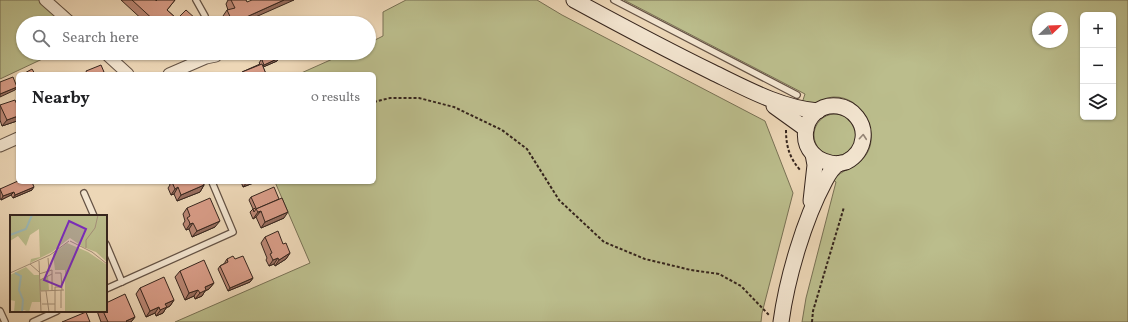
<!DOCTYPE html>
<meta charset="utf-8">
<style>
body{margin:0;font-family:Vollkorn,serif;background:#f2f2f2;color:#202124}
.controls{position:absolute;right:12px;top:12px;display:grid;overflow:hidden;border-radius:6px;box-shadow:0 1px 3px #0004}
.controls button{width:36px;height:36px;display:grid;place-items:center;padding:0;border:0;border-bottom:1px solid #e0e0e0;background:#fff;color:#202124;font:20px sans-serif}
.compass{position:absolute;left:1032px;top:12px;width:36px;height:36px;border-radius:50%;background:#fff;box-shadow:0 1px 3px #0004;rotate:67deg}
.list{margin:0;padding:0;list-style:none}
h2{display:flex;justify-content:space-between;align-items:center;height:52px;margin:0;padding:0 16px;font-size:17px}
h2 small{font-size:13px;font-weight:400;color:#757577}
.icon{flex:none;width:22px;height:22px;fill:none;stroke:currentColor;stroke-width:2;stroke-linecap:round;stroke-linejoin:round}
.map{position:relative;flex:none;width:1128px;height:322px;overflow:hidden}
.search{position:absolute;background:#fff;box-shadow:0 1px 3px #0004;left:16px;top:16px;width:360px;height:44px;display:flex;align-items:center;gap:10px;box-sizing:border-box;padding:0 14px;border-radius:22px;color:#757577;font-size:15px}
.panel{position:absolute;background:#fff;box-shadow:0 1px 3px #0004;left:16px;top:72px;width:360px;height:112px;border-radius:6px}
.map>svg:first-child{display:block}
.green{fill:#bbbd8c;stroke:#787154;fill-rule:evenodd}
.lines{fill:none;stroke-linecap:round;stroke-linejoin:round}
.service-casing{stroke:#645244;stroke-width:8}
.minor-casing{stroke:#645244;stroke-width:13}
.secondary-casing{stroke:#36251d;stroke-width:17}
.path{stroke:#36251d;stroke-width:2;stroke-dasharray:3 2;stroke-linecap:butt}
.service{stroke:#f3e5d0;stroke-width:5.5}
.minor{stroke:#f3e5d0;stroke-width:11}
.secondary{stroke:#f3e5d0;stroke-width:15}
.wall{fill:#ba8674;stroke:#36251d}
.shaded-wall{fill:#976d5e;stroke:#36251d}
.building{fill:#d89c87;stroke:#36251d}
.oneway{stroke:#948576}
.inset-river{fill:none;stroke:#9bb8b6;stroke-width:2}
.inset-road{fill:none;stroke:#a49079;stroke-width:1}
.view{fill:#7b2cbf;fill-opacity:0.15;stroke:#7b2cbf;stroke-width:2}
.inset-edge{fill:none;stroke:#36251d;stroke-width:2}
</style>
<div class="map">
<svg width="1128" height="322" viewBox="0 0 1128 322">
<rect width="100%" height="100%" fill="#edd7b7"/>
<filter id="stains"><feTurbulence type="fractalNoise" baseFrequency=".005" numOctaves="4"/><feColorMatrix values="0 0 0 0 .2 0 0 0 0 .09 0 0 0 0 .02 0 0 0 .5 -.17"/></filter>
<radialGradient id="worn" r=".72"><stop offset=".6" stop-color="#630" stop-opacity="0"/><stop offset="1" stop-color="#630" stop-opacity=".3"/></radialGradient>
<g class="green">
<path d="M0,0H54L80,23H23V53H55L0,79Z"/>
<path d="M406,0H537L562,15L765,121L793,193L762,313L761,322H175L310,263L275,182H374V74H299L346,53H369V43L383,36V12Z"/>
<path d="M624,0H1128V322H802L806,298L836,182L833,180C842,169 857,168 866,155C881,133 862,96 834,97C827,97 821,102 814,103C810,104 806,103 802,103L805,94ZM1083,15H1113V117H1083ZM1038,18H1062V42H1038Z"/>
<circle cx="835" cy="135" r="21"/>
</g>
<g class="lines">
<defs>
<g id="service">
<path d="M196,0L205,16L207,23"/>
<path d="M614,0L797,95"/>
<path d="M84,193L94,216"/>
<path d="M106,244L122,282"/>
<path d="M106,289L233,232L212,182"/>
<path d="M0,311L5,322"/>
<path d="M33,322L57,311"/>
</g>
<g id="minor">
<path d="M45,0L71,23"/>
<path d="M105,53L128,74"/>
<path d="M169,74L206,58L216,56"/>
<path d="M0,146L18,138"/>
</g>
<g id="secondary">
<path d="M574,0C620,25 665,49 712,72C745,88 781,108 818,111"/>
<path d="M774,106L806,129"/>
<path d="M811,201L815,165L813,154"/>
<path d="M781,322C787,278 804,220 825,181C828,175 832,168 838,164C840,163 843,163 846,162C856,157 862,148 863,138C865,123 853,108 838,106C800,101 789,162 839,164"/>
</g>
</defs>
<use href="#service" class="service-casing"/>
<use href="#minor" class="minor-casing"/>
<use href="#secondary" class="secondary-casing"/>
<g class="path">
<path d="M374,102L390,98H419L454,107L502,130L527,149L559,200L604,242L645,259L691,270L719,274L741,286L769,315"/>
<path d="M786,130C786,147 790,159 801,171"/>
<path d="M812,322L813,311L844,207"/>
</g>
<use href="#service" class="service"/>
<use href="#minor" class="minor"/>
<use href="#secondary" class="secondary"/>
</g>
<g class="wall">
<path d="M121,0H175L167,10L177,19H196L193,23H146Z"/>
<path d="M228,0H246L242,23H226L223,16L227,10H228L226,4Z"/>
<path d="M258,53H277L279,58L277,61L263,67L266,74H240L242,72L260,64L259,63L261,60Z"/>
<path d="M0,105L17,121L2,126L0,120Z"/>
<path d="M169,182H203L204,185L200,192L177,201L174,194L171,195L168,188L170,185Z"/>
<path d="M241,182H256L243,187Z"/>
<path d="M0,189L32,190L13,198L11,195L1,200L0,198Z"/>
<path d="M251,197L284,218L261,228L256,217L253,219L250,212L253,209L249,200Z"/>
<path d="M187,208L215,227L192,237L189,229L186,230L183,224L185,221L183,214Z"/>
<path d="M265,237L283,244L290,253L286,259L275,266L274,264L269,266L266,260L267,258L261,243Z"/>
<path d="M227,259H235L253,278L250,282L228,291L218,269L220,266L225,263V262Z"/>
<path d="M180,271L214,283L209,289L205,291L202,296L195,299L194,296L185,300L175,277Z"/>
<path d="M140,288L174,300L170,306L166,308L163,313L156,316L155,313L146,317L136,294Z"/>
<path d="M97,311H106L135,317L131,322H101Z"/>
</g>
<g class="shaded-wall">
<path d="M284,0H294L242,23H233Z"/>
<path d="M279,58L277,61L261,68L264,65Z"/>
<path d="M17,87L15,90L0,97V94Z"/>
<path d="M18,116V119L17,121L2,126L7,120Z"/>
<path d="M247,182H256L243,187Z"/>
<path d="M204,185L200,192L177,201L181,195Z"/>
<path d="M34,187L32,190L13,198L15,195Z"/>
<path d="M178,187L174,194L171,195L175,189Z"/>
<path d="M14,192L11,195L1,200L3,196Z"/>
<path d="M278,204L260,212L256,217L253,219L258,212Z"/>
<path d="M288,212L284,218L261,228L265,222Z"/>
<path d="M220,221L215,227L192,237L197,231Z"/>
<path d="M193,223L189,229L186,230L190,224Z"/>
<path d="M290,253L286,259L275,266L279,260Z"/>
<path d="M278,258L274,264L269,266L273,260Z"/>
<path d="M253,278L250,282L228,291L230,288Z"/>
<path d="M214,283L209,289L205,291L202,296L195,299L205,287Z"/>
<path d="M198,290L194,296L185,300L189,293Z"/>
<path d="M174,300L170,306L166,308L163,313L156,316L165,304Z"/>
<path d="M159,307L155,313L146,317L150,311Z"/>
<path d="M135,317L131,322H125L126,321Z"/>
</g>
<g class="building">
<path d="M132,0H156V1L157,0H175L167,10L177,19L186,10L196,19L192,23H157Z"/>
<path d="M231,0H246L247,2L252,0H284L233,23L227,10L235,8Z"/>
<path d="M262,53H277L279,58L264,65L262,60L264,59Z"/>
<path d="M262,64L266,74H243L242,72Z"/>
<path d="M101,65L104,72L101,73L102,74H87L86,71Z"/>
<path d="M32,69L35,74H23Z"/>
<path d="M13,77L17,87L0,94V82Z"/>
<path d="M15,100L18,107V116L7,120L0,105Z"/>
<path d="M18,181V182H32L34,187L15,195L14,192L3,196L0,189Z"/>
<path d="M172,182H203L204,185L181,195L178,187L175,189Z"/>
<path d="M274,187L279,199L256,209L254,212L253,209L256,208L251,197Z"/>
<path d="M210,198L220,221L197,231L193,223L190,224L189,221L187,218L190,216L187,208Z"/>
<path d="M282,198L288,212L265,222L261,211L258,212L256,209Z"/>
<path d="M278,231L283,244L286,243L290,253L279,260L278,258L273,260L270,254L272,253L265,237Z"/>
<path d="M233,256L235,259L243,256L253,278L230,288L220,266L228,262L227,259Z"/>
<path d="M204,260L214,283L205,287L206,290L200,293L198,290L189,293L180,271Z"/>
<path d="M164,277L174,300L165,304L167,307L160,310L159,307L150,311L140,288Z"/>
<path d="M125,294L135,317L126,321L127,322H108L103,311H106V303Z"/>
<path d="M86,312L90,322H62Z"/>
</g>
<defs><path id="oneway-chevron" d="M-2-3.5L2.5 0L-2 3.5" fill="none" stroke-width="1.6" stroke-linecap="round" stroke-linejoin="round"/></defs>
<use class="oneway" href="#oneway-chevron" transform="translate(863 137) rotate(-85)"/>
<g transform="translate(10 215)">
<rect width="97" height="97" fill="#edd7b7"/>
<path d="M0,0H97V47L86,37L73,32L60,23L42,37L20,48L21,44L30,42L29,14L20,20L16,31L8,21L0,26ZM57,28L78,37L97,50V97H55V55H45L43,39ZM16,52L24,60H29L30,65L38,61L39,75L30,76L31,87H22L19,97L14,95L4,97L5,86L0,85V60Z" fill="#bbbd8c"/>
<path class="inset-river" d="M0,20L16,14L22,0M5,58L11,61L9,75L13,85L12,97"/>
<path class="inset-road" d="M60,26L82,37L97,49M76,33V25L85,13L88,0M38,43L39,55M29,46L31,97M20,49L29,57M0,58L40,40L59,26M45,58H51L52,75M29,59L42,55M30,65L42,59M31,76L54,75M36,76L39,97M42,76V55M32,89H45M51,93V75M45,97V72H52"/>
<path class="view" d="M59,6L76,14L51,72L34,65Z"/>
<rect width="97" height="97" class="inset-edge"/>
</g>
<rect width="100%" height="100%" filter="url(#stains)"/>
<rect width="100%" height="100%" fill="url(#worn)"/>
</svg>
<div class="controls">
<button>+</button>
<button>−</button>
<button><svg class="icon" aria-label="layers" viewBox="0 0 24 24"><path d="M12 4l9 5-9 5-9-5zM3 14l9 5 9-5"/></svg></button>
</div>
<svg class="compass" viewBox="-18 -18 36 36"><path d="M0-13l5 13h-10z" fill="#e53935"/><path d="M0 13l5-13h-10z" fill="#757577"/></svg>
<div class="search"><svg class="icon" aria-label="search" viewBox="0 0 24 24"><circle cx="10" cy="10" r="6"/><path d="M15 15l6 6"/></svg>Search here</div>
<section class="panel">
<h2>Nearby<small>0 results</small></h2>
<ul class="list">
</ul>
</section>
</div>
